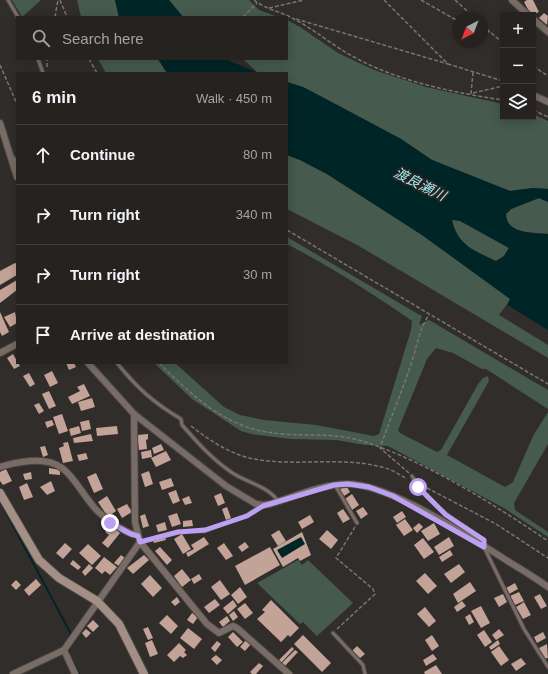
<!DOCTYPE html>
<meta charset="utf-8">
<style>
body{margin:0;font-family:Helvetica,"Noto Sans JP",sans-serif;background:#312f2d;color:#f1f3f6}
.controls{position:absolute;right:12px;top:12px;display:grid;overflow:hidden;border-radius:0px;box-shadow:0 2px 10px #0003}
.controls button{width:36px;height:36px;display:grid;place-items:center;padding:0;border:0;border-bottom:1px solid #423f3e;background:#252220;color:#f1f3f6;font:20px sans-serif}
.compass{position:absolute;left:452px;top:12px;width:36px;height:36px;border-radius:50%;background:#252220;box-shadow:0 2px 10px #0003;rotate:222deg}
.stop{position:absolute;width:12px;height:12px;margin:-9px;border:3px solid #bca0f2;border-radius:50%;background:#fff}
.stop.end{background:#bca0f2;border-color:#fff;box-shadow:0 1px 4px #0008}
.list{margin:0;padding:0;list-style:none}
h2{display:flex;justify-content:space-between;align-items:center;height:52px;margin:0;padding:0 16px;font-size:17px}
h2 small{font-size:13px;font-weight:400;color:#a3a4a5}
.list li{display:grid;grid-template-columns:26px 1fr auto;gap:12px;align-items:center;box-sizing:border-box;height:60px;padding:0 16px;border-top:1px solid #423f3e}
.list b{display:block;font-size:15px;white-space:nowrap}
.list em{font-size:13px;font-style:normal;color:#a3a4a5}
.icon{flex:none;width:22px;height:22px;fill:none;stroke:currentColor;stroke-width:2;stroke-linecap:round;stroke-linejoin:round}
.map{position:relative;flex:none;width:548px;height:674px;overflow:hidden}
.search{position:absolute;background:#252220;box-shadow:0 2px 10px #0003;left:16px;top:16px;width:272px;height:44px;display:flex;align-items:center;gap:10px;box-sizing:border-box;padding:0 14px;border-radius:0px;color:#a3a4a5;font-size:15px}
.panel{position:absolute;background:#252220;box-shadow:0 2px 10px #0003;left:16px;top:72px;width:272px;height:292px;border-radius:0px}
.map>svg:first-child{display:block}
.green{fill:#465a4d}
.water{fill:#002527;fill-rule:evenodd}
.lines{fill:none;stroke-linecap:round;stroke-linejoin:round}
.stream{stroke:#002527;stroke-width:2}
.building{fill:#c3a397;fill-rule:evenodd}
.lane-casing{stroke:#4c4845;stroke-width:5}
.street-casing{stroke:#4c4845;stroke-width:8}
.secondary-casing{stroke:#4c4845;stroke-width:10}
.path{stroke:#797573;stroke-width:1.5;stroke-dasharray:4 2;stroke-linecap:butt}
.lane{stroke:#796c66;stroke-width:3}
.street{stroke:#796c66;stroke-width:6}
.secondary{stroke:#a38f85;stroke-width:8}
.route{stroke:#bca0f2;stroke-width:5}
.labels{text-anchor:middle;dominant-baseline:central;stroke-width:4;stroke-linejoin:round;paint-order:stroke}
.water-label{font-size:14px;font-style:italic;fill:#a0e8ee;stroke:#272320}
</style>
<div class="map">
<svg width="548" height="674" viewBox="0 0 548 674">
<rect width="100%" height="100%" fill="#312d2a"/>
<g class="green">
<path d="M12,0H41L22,17Z"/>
<path d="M77,0H115L119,17H81Z"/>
<path d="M169,0H249L259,10L278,17H183Z"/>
<path d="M287,20L300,27L338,53L374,70L426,87L503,104V117H533V114L548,121V189L533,188L510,191L432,160L401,139L341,107L303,87L287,82V73L257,72L243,59H287Z"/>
<path d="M98,59H158L167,73H106Z"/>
<path d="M287,155L300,160L327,174L422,235L511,299L499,315L548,345V358L359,246L287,209Z"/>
<path d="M539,198L548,202V234C533,232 506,234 506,214L511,209Z"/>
<path d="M452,220H460L509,248L504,256L496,261C474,251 458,246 452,220Z"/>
<path d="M287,237L418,314L422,316L419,325L429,320L548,390V409L486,369H482L453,353L436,348L427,359L398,430L400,433L437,452L441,450L478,384L483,378L488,376L489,381L447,455L505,487L513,482L533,436L548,412V444L514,503L515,510L548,532V537L504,508L388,446L365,445L336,440L291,439L251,434L241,431L192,399L154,363H175L224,407L240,415L264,420L316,425L374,436L379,434L411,330L412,321C372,293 331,267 287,244Z"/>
<path d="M298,560L302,565L308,560L353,603L317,636L303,622L300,624L257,583Z"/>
</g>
<g class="water">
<path d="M115,0H169L183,17H119Z"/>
<path d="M158,59H225L259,73H167Z"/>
<path d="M287,82L303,87L341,107L401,139L432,160L510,191L533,188L548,189V202L539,198L511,209L506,214C506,234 533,233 548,234V330L507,305L510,299L422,235L327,174L300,160L287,155ZM452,220L460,221L509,248L504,256L496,261C475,251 457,245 452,220Z"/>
<path d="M301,537L305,544L282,558L277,550Z"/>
</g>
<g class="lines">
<g class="stream">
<path d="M0,501L71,634L68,641"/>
<path d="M69,647V654L79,674"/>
</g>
</g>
<g class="building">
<path d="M527,0H533L539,12L531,15L524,2Z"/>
<path d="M544,13L548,16L547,25L539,18Z"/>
<path d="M15,263L17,264V275L0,285V271Z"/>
<path d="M17,280V290L0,303V290Z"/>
<path d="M0,312L9,332L2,336L0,332Z"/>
<path d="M15,312L17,323L10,327L4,317Z"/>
<path d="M13,354L20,366L14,369L7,358Z"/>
<path d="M66,363H74L76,367L69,370Z"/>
<path d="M52,371L58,383L50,387L44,375Z"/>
<path d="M29,373L35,384L30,387L23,376Z"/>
<path d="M84,384L90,396L72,404L68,397L80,391L77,387Z"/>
<path d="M49,391L56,406L49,409L42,394Z"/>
<path d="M92,398L95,407L81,411L78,402Z"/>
<path d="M39,403L44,411L39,414L34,405Z"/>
<path d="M62,414L68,431L59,434L53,417Z"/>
<path d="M52,420L54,425L47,428L45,422Z"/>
<path d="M89,420L91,429L82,431L80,422Z"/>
<path d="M79,426L81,433L71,436L69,429Z"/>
<path d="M117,426L118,434L97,436L96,428Z"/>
<path d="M91,434L93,441L74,443L73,438Z"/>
<path d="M148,434V439L146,440L147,449L139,450L137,435Z"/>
<path d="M68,442L73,461L63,463L59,448L64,446L63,443Z"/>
<path d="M161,444L164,450L154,454L152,448Z"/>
<path d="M45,446L48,455L43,457L40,447Z"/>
<path d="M151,450L152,457L142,459L141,452Z"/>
<path d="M166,451L171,460L156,467L151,458Z"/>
<path d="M86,453L88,459L79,461L77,455Z"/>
<path d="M49,468L60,470V475L49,474Z"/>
<path d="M6,469L12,481L3,485L0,481V472Z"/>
<path d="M149,471L153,484L145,487L141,474Z"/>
<path d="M31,472L32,479L25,480L23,474Z"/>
<path d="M96,473L103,489L94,493L87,477Z"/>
<path d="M171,478L174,486L162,490L159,482Z"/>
<path d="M51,481L55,491L47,495L40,487Z"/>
<path d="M27,483L33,497L24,500L19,487Z"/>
<path d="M347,487L350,492L344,496L339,489Z"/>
<path d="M176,490L180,501L173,504L168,493Z"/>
<path d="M221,493L225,503L218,506L214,496Z"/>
<path d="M352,494L359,505L352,510L345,499Z"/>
<path d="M107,496L116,511L108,517L98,502Z"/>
<path d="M189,496L192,503L185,505L182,499Z"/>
<path d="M127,504L132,512L122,518L117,509Z"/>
<path d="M227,507L231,518L226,520L222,509Z"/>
<path d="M363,507L368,514L361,519L356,511Z"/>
<path d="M343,509L350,519L343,523L337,513Z"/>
<path d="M402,511L406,517L397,523L393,517Z"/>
<path d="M177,513L181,524L172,527L168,516Z"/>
<path d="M145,514L149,526L143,528L140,516Z"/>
<path d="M310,515L314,522L302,529L298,522Z"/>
<path d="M405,519L413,530L404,536L396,525Z"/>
<path d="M192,520L193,526L183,527V521Z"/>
<path d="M165,522L167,530L158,532L156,525Z"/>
<path d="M419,523L423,527L417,533L413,528Z"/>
<path d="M434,523L440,534L428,541L421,531Z"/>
<path d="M111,525L120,533L108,548L102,543L109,535L105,532Z"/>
<path d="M279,530L286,541L278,546L271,535Z"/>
<path d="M327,530L338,540L331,549L319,539Z"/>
<path d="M302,532L311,555L300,561L298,558L283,567L273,549ZM301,537L305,544L282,558L277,550Z"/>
<path d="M182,534L191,549L183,554L174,539Z"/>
<path d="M165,537L166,540L154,543L153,540Z"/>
<path d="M204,537L209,544L188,557L186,553L194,549L191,545Z"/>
<path d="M449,537L454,546L439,555L434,547Z"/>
<path d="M423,538L434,552L424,559L414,545Z"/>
<path d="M245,542L249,547L242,552L238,547Z"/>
<path d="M65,543L72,549L63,559L56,553Z"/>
<path d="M224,543L233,556L226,560L217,548Z"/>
<path d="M88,544L101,556L92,565L79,553Z"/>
<path d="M160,547L172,560L167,565L155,551Z"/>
<path d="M270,547L280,565L245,585L235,566Z"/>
<path d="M450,550L453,555L442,562L439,557Z"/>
<path d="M121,555L125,558L119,566L114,563Z"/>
<path d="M144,555L149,560L133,574L127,568Z"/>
<path d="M104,557L117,567L110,575L105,571L102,574L95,568Z"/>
<path d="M73,560L81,567L78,570L70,564Z"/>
<path d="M89,564L93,568L85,576L82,572Z"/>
<path d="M459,564L465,572L451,583L444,574Z"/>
<path d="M182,569L191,580L182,587L174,576Z"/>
<path d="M425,573L437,586L428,594L416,581Z"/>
<path d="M199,574L202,579L194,584L191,579Z"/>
<path d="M150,575L162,588L153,597L141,584Z"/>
<path d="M36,579L41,585L29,596L24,590Z"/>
<path d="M16,580L21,585L16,590L11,585Z"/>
<path d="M220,580L230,594L221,600L211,587Z"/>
<path d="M470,582L476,591L458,603L453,594Z"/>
<path d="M515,583L518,589L509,594L506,588Z"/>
<path d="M240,587L247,597L238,604L231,595Z"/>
<path d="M519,592L524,601L515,605L510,596Z"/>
<path d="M503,594L507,602L499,607L494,598Z"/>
<path d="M540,594L547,606L541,609L534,597Z"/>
<path d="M177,597L180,602L175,606L171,602Z"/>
<path d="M215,599L220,605L209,613L204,607Z"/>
<path d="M233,600L237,606L228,614L223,608Z"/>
<path d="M271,600L299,628L290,637L288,635L281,642L257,619L265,612L262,610Z"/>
<path d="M462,601L466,606L457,612L454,607Z"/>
<path d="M524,602L531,615L523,619L516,607Z"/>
<path d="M245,603L253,613L245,619L237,609Z"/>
<path d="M481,606L490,623L481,628L471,611Z"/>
<path d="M425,607L436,621L429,627L417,614Z"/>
<path d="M234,611L238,617L233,621L229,615Z"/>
<path d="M192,613L198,617L193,624L187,620Z"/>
<path d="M470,614L474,622L469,625L465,617Z"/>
<path d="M167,615L178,626L171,634L159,623Z"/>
<path d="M227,616L230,621L223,627L219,622Z"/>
<path d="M93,620L99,626L93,632L87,626Z"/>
<path d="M148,627L153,638L148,640L143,629Z"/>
<path d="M188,628L202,639L194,649L180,638Z"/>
<path d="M86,629L91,633L86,638L82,633Z"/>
<path d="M499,629L504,635L496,640L492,635Z"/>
<path d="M484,630L492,642L485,647L477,635Z"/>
<path d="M233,632L243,642L237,647L228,637Z"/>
<path d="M543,632L546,638L537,643L534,637Z"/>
<path d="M303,635L331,663L322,672L294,644Z"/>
<path d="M432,635L439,646L432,651L425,640Z"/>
<path d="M247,639L252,643L245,651L240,647Z"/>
<path d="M152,640L158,654L150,657L145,643Z"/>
<path d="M498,640L500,644L491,650L489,647Z"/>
<path d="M217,641L221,644L215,652L211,648Z"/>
<path d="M179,643L186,650L184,652L187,655L183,658L180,656L174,662L167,655Z"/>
<path d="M547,644L548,658L544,659L539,648Z"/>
<path d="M357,646L365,654L360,658L352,651Z"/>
<path d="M499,646L509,660L501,666L491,652Z"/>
<path d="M292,647L294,649L280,664L278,661Z"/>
<path d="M295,650L298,652L284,667L281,664Z"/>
<path d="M433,654L437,659L426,666L423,660Z"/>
<path d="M216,655L222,660L217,665L211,659Z"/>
<path d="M521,658L526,664L516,671L511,664Z"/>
<path d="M259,663L263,666L256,674H252L250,672Z"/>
<path d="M436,665L442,674H425L424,672Z"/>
</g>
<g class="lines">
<defs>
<g id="lane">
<path d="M8,0L18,17"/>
<path d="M38,59L43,73"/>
<path d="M12,156L17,162"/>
<path d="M117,363C137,388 154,403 181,419L182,425C197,442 212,459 231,472C245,482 268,486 278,501"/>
<path d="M412,476C428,505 457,522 484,540V547L524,629L548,667"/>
<path d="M335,485L357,523"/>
<path d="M140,542L178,532L205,531L247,515L263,505"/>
<path d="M333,633L363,665L365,674"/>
</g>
<g id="street">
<path d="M512,0L528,15"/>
<path d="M533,19L548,32"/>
<path d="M533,95L548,102"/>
<path d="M0,123L17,177"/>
<path d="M0,353L17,344"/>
<path d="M88,363L134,414L226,486L256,504L263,505L270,504C293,497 323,484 347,484C388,484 456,529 492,551C510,563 530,574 548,587"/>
<path d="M134,414L135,522L140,542L207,624L219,633L233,626L237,628L289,674"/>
<path d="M0,467C9,464 20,462 30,461C68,458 72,481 93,506C100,515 109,521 119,527C125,531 131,535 138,535"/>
<path d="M64,650L75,674"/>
<path d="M13,674L64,650L140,542"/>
</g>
<path id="secondary" d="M0,493L39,560L59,578L97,601L119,624L144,674"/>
</defs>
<use href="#lane" class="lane-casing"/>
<use href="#street" class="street-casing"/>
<use href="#secondary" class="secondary-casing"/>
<g class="path">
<path d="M60,0L67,17"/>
<path d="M254,0C265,9 279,11 292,18C314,29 333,46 354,57C397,81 455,93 503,100"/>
<path d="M384,0L448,64L503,81"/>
<path d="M421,0L458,21"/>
<path d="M455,0L475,18"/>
<path d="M269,8L304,0"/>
<path d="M55,17L58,0"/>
<path d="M243,17L257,3"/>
<path d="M296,19L448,64"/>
<path d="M482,25L503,43"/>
<path d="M482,31L490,32"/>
<path d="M89,59L97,73"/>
<path d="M0,65L17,104"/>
<path d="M533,66L548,76"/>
<path d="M47,67V59"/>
<path d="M473,93L503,86"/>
<path d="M471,94L473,72"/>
<path d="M533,110L548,117"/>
<path d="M287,230L548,384"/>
<path d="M159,363C197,400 229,431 284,434C311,436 336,433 362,441C426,461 493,504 548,541"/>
<path d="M191,426C209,440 227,452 249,458C294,468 341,455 385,468C393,470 400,475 407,479"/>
<path d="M409,473L380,448C390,419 402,392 411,364C417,347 419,329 429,315"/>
<path d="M427,488L496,524L548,558"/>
<path d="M337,629L375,594L373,589L336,558L355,527"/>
</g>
<use href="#lane" class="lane"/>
<use href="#street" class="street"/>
<use href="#secondary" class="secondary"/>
</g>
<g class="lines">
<path class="route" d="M110,523L131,534L138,536L140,542L178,532L205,530L247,516L263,506L334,485L348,484L369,487L393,496L484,547V540L446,515L418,487"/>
</g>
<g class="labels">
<g class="water-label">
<text transform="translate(420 184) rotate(27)">渡良瀬川</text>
</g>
</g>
</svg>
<div class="controls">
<button>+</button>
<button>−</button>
<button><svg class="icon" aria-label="layers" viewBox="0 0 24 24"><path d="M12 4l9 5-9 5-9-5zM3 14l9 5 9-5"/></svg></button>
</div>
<svg class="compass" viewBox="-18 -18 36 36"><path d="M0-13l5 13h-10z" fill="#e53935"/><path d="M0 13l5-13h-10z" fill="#a3a4a5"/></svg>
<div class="stop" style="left:418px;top:487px"></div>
<div class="stop end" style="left:110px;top:523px"></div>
<div class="search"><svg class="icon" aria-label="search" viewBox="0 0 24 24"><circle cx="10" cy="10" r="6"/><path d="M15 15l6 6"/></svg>Search here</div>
<section class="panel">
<h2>6 min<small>Walk · 450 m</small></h2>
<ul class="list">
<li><svg class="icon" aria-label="ahead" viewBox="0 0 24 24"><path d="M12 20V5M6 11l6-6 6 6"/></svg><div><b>Continue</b></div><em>80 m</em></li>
<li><svg class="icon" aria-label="right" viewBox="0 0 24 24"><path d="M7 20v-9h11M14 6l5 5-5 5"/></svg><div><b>Turn right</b></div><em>340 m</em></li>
<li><svg class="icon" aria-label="right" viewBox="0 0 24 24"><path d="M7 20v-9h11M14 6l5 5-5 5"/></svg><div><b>Turn right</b></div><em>30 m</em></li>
<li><svg class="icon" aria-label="arrive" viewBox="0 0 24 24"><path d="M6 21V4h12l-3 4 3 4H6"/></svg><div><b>Arrive at destination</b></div></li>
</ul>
</section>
</div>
